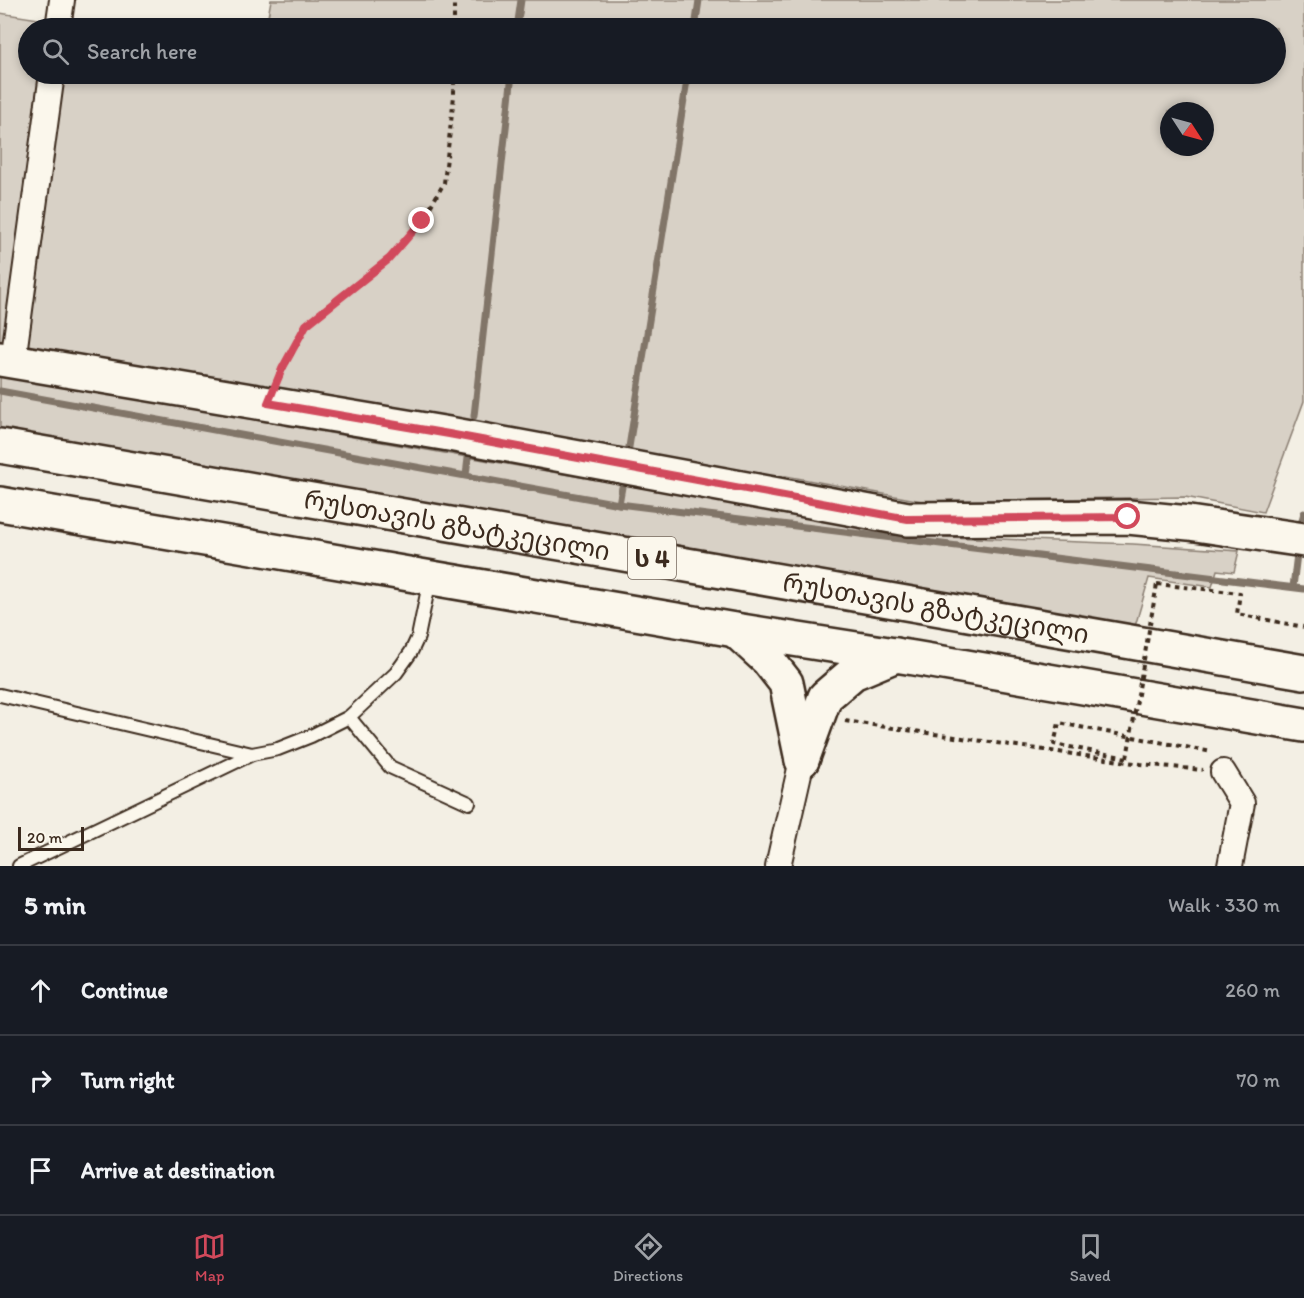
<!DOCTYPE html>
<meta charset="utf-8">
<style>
body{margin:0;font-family:Itim,"Noto Sans Georgian",sans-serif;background:#20242c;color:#f1f3f6}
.compass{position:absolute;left:1160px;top:102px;width:54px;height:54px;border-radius:50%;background:#171b24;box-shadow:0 3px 9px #0003;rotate:126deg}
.scale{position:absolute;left:18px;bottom:15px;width:66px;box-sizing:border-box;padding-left:6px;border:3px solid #3b2a1e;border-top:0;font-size:16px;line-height:21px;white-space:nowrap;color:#3b2a1e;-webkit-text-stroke:4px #fbf7ec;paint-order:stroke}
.stop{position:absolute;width:18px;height:18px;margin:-14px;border:4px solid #d1495b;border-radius:50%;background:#fff}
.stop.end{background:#d1495b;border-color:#fff;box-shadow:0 2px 6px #0008}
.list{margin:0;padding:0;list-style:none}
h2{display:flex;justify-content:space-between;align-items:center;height:78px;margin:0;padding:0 24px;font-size:26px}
h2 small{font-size:20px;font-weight:400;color:#9ea1a6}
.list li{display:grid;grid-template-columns:39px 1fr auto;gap:18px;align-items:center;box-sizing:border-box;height:90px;padding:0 24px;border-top:2px solid #363941}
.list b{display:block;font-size:22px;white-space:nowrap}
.list em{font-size:20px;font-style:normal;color:#9ea1a6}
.icon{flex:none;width:33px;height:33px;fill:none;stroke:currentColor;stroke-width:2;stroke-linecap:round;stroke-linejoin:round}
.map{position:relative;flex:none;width:1304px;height:866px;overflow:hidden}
.search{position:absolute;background:#171b24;box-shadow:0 3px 9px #0003;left:18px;right:18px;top:18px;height:66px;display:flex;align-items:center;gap:15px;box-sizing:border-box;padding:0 21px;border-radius:33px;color:#9ea1a6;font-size:22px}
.sheet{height:348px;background:#171b24}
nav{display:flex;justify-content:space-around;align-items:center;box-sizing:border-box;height:84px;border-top:2px solid #363941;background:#171b24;font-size:16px;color:#9ea1a6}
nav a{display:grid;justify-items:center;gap:3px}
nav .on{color:#d1495b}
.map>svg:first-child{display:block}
.green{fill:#d8d1c6;stroke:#8a7e72;stroke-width:1.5;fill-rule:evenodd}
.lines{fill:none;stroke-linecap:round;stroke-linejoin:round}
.stream{stroke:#817468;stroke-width:7}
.lane-casing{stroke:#3b2a1e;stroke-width:16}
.street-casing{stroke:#3b2a1e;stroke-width:28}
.secondary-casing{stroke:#3b2a1e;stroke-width:38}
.highway-casing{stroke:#3b2a1e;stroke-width:38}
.path{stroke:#3b2a1e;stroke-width:4;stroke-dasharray:4.5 4.5;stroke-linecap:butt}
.lane{stroke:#fbf7ec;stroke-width:12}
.street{stroke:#fbf7ec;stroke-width:24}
.secondary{stroke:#fbf7ec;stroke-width:33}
.highway{stroke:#fbf7ec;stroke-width:33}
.path-bridge{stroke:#3b2a1e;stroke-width:4;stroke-dasharray:4.5 4.5;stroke-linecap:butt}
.route{stroke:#d1495b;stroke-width:8}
.labels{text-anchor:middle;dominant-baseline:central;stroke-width:5;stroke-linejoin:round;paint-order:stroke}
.shield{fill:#fbf7ec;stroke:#75685c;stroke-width:1.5}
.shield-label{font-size:24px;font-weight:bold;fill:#3b2a1e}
.street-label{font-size:26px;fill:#3b2a1e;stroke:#fbf7ec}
</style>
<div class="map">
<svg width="1304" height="866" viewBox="0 0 1304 866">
<rect width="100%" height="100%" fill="#f3efe4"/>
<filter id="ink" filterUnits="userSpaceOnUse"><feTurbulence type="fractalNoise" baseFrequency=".0167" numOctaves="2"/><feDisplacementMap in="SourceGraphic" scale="12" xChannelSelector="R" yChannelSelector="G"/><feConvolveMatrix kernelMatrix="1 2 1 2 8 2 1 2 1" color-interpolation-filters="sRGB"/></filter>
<g filter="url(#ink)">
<g class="green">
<path d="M271,0H1304V401L1263,512L1185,497L922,501L786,476L687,475L0,349V13L97,28H28V74H1276V28H266ZM1169,111H1205V147H1169Z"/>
<path d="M0,375L780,512L948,537L1133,544L1239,551L1234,572L1217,570L1212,587L1149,578L1134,630L0,434Z"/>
</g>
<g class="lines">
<g class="stream">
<path d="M517,28L521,0"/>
<path d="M695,28L699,0"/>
<path d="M0,391L619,504L1304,589"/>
<path d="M474,416L512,74"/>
<path d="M629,447L688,74"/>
<path d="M466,475L469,450"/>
<path d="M619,504L622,487"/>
<path d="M1302,520L1304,513"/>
<path d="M1293,587L1297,554"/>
</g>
<defs>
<g id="lane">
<path d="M0,695L252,754L278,749L311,736L349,717L396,673L411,652L418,637L430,579"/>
<path d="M349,717L390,767L469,803"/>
<path d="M19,866L252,754"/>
</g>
<g id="street">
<path d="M58,28L62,0"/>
<path d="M13,361L52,74"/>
<path d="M1223,772L1242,803L1230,866"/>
<path d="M778,866L802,760"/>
</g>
<path id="secondary" d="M0,359L449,434L908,519L1128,517L1189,523L1304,540"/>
<g id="highway">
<path id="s1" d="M0,446L1304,672"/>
<path d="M0,504L735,630L914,658L1304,725"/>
<path d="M735,630L768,660L786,683L802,760"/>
<path d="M802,760L825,697L853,673L896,655"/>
</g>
</defs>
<use href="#lane" class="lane-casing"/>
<use href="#street" class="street-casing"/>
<use href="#secondary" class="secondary-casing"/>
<use href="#highway" class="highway-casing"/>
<g class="path">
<path d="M454,28V0"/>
<path d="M278,379L306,325L389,259L422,221L444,183L454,96V74"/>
<path d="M1157,584L1240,593L1237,614L1304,627"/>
<path d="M845,721L1141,764L1203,770"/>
<path d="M1127,758L1054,744L1059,723L1212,752"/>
</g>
<use href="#lane" class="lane"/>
<use href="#street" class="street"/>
<use href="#secondary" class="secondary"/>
<use href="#highway" class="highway"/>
<path class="path-bridge" d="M1127,758L1157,584"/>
</g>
</g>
<g class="lines" filter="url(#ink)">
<path class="route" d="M422,221L389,259L306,325L282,369L268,403L449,434L908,519L1128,517"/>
</g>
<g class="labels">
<rect class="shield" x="628" y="537" width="48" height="42" rx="4.5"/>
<g class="shield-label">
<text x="652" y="558">ს 4</text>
</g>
<g class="street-label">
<text stroke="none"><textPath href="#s1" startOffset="464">რუსთავის გზატკეცილი</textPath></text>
<text stroke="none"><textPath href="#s1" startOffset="950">რუსთავის გზატკეცილი</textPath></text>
</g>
</g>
</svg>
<svg class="compass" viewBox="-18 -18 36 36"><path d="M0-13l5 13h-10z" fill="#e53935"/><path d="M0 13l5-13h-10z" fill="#9ea1a6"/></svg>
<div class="scale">20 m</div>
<div class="stop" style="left:1128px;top:517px"></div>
<div class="stop end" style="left:422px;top:221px"></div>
<div class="search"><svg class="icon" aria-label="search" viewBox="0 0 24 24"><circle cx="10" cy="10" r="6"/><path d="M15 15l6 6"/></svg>Search here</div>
</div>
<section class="sheet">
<h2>5 min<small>Walk · 330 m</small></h2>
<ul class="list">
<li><svg class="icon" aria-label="ahead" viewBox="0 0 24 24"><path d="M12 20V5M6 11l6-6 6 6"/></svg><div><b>Continue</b></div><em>260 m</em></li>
<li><svg class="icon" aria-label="right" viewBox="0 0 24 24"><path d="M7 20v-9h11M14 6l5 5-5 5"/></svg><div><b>Turn right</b></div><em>70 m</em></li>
<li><svg class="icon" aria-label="arrive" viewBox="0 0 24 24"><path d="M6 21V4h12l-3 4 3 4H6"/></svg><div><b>Arrive at destination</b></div></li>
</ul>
</section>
<nav>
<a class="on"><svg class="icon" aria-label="map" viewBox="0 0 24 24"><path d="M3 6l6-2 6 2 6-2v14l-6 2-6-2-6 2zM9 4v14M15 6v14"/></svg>Map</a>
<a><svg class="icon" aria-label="directions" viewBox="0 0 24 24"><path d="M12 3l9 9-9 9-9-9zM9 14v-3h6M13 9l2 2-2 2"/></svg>Directions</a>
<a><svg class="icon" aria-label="saved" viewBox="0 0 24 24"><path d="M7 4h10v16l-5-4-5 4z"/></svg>Saved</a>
</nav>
